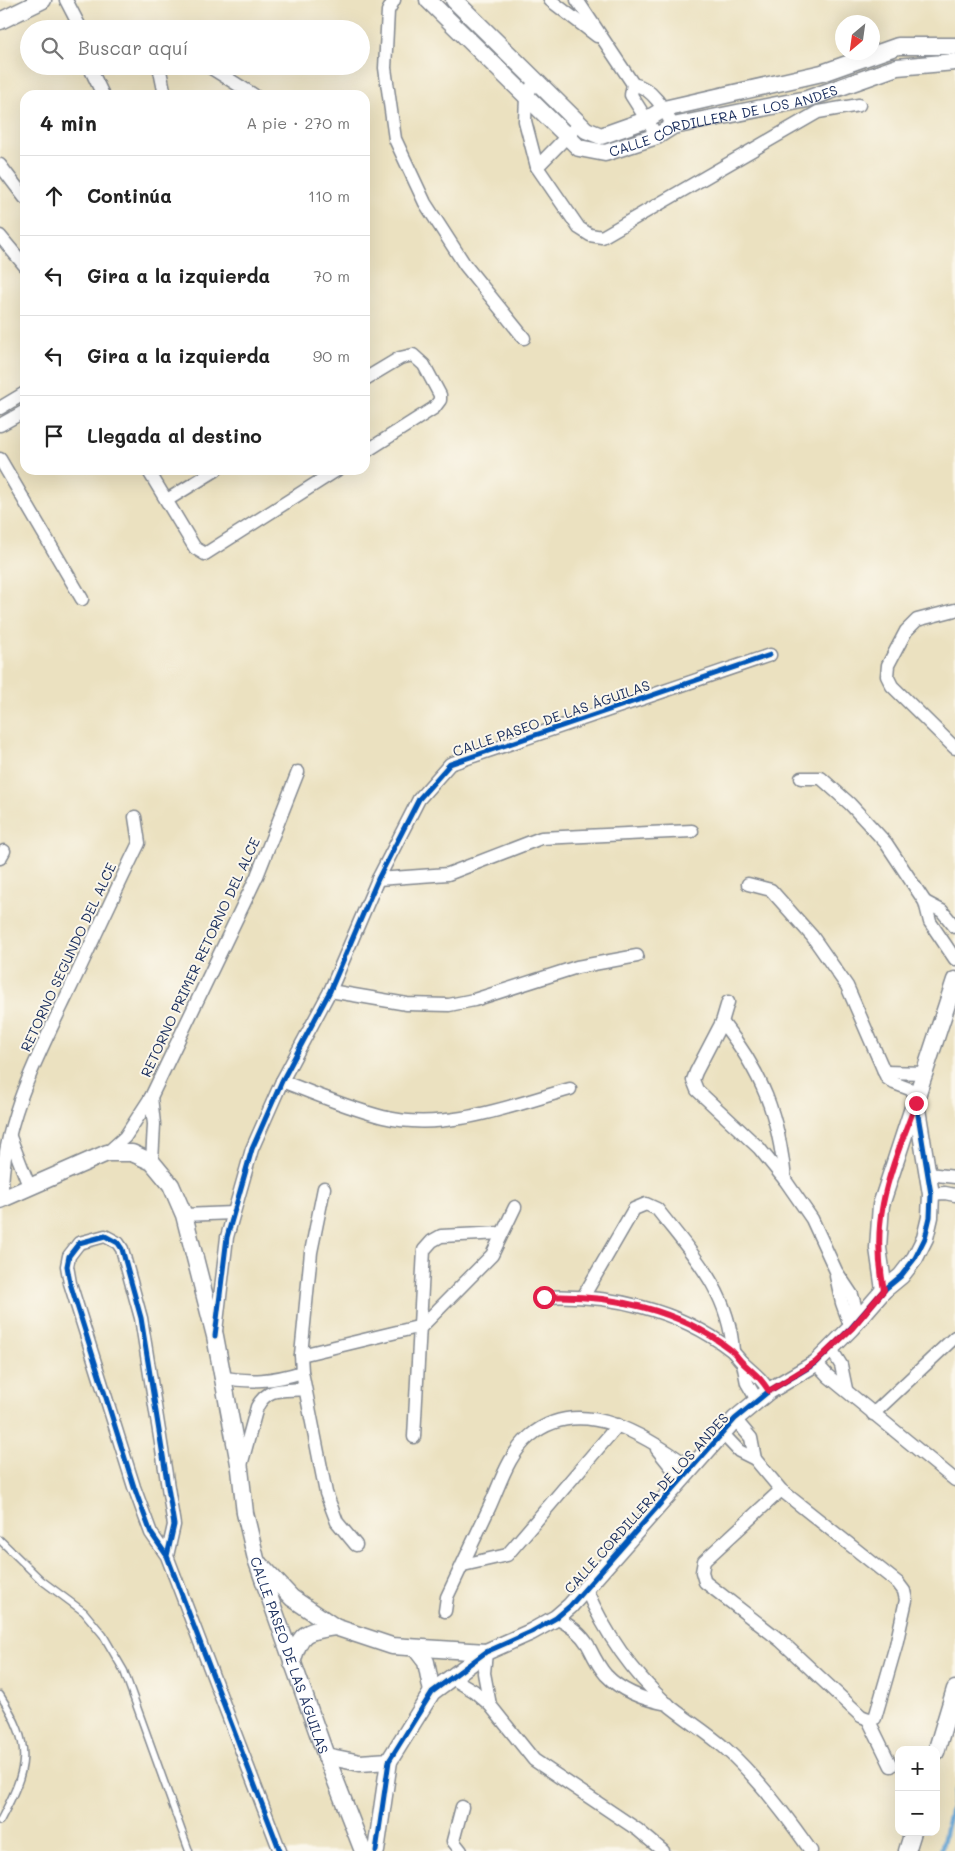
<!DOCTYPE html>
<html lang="es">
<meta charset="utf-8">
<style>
body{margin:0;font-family:Mali,sans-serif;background:#f2f2f2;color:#222}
.controls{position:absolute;right:15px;bottom:15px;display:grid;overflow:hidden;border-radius:10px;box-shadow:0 5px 20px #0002}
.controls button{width:45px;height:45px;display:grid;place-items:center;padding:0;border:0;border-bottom:1px solid #e0e0e0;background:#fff;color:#222;font:25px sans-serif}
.compass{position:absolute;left:835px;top:15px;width:45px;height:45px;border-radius:50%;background:#fff;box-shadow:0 5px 20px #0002;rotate:209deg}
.stop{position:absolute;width:15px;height:15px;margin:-11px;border:4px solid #e11d48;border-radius:50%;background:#fff}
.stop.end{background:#e11d48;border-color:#fff;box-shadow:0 1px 5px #0008}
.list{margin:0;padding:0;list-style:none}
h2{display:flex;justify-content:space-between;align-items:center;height:65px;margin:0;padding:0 20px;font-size:21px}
h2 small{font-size:16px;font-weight:400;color:#767676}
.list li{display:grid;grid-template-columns:32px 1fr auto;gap:15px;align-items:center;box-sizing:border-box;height:80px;padding:0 20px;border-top:1px solid #e0e0e0}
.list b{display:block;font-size:19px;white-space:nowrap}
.list em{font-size:16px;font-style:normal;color:#767676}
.icon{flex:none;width:28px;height:28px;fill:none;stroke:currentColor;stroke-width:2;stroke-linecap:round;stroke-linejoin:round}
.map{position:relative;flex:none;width:955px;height:1851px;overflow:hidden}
.search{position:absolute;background:#fff;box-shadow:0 5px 20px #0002;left:20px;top:20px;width:350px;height:55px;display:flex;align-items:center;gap:12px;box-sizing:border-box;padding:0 18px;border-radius:28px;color:#767676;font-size:19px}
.panel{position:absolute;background:#fff;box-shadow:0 5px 20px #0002;left:20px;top:90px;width:350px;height:385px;border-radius:15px}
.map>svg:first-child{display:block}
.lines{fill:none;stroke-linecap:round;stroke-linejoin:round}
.stream{stroke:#60a3d4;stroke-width:4.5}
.service-casing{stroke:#83888f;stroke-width:9}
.minor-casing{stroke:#83888f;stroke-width:15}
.tertiary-casing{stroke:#83888f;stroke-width:19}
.service{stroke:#fff;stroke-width:6}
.minor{stroke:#fff;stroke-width:12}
.tertiary{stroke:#fff;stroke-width:16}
.cycleway-casing{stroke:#fbf7ec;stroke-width:8}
.cycleway{stroke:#0057b8;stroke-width:5}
.route{stroke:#e11d48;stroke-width:6}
.labels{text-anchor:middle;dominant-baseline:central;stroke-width:4;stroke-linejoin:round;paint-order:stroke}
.street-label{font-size:14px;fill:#1b2f5e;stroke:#fbf7ec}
</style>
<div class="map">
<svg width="955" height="1851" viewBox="0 0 955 1851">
<rect width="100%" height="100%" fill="#fbf7ec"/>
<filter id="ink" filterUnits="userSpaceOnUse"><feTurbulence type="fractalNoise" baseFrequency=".02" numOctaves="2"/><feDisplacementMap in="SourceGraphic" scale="10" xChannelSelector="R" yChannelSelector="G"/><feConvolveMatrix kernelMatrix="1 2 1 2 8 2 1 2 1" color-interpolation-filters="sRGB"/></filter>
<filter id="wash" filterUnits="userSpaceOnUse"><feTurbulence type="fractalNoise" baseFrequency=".0096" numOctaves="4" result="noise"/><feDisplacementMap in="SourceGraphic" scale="20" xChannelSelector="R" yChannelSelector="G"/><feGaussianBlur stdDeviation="1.12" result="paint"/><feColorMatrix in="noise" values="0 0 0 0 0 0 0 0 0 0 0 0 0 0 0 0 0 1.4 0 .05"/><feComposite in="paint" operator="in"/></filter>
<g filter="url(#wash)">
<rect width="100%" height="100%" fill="#ebe1c0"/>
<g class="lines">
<path class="stream" d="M941,1851L955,1791"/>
</g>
</g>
<g filter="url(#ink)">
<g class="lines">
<defs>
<g id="service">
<path d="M0,1540L41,1580L84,1612L103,1635L124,1671L189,1851"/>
<path d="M0,1695C34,1748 28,1768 0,1821"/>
</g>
<g id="minor">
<path d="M66,0L81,29"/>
<path d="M394,0L388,11L385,68L395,139L425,203L465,265L524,338"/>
<path d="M550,0L597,36"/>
<path d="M577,0L633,84C653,88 664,109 673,126"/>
<path d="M89,66L103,95"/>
<path d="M159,66L165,95"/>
<path d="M208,66L254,95"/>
<path d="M536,79L526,97L525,121L537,167L579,228L590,235L602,237L818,112L859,105"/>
<path d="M633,84L631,95L657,136"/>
<path d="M0,165L25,198"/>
<path d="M537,167L580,123"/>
<path d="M0,236L25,266"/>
<path d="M365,379L400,358L413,355L424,365L440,395V400L434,408L365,452"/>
<path d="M0,408L25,393"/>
<path d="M0,425L25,411"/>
<path d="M0,459L82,599"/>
<path d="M148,470L195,548L205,554L337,470"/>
<path d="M167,500L216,470"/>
<path d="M955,610L917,620L906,631L888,665L887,676L892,686L955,748"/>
<path d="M801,778H821L850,804L886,843L925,902L930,922L955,959"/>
<path d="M0,858L4,851"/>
<path d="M378,879L448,874L541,838L692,831"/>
<path d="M748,884L771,890L812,936L847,986L887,1078L894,1083L920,1093"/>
<path d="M925,902L942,911L955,927"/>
<path d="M330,991L407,1004L449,1005L474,1000L577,967L637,956"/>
<path d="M728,1002L722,1022L696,1072L693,1080L697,1090L759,1148L785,1180L812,1219L836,1271L852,1295L859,1320"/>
<path d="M722,1022C762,1073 779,1115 785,1180"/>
<path d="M884,1072L926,1073"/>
<path d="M282,1081C315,1094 348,1108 383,1117C445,1132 510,1106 570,1089"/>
<path d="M151,1097L154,1124L152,1162"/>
<path d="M10,1137L29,1186"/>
<path d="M107,1153L125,1137L151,1097L257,876L298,772"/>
<path d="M928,1174L955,1177"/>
<path d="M324,1188L311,1252L301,1355L302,1372L326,1493L337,1522L356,1545"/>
<path d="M931,1194L945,1193L955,1195"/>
<path d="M2,1199C0,1126 38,1055 69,991C92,942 115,892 139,843L135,817"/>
<path d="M184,1215L233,1213"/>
<path d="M836,1276L842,1303L851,1328"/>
<path d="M544,1297C609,1294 678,1309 731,1350C736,1354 739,1360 744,1364C756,1375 760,1377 769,1391"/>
<path d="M583,1297L634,1209L646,1204L657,1209C692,1254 729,1291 733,1351"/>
<path d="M216,1331L227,1237L252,1149L282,1081L330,991L378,879L419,799L450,764L770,655"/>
<path d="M831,1349L841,1365L846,1389"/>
<path d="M301,1355L422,1326L492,1255L515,1207"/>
<path d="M743,1363L747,1383L757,1400"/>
<path d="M816,1363L828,1376L955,1480"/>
<path d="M221,1377C250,1383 274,1381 302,1372"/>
<path d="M873,1414L955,1337"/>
<path d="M735,1419L751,1438L755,1459"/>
<path d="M722,1433L739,1451L755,1459L781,1490L898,1583L904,1591L906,1600L896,1645L875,1718L868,1719L861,1716L781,1641L705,1582L702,1572L704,1561L781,1490"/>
<path d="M414,1437L424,1250L432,1241L441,1236L502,1233"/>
<path d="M657,1449L681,1479"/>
<path d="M240,1469L257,1407C268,1386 283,1391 304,1389"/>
<path d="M167,1556L174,1525L141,1318L122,1249L118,1243L105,1236L79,1243L69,1256L67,1266L70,1283L134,1487L151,1533L167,1556L280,1851"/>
<path d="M463,1565L507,1555L618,1425"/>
<path d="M586,1589C605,1633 631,1671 666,1703C685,1719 707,1732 726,1749C759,1779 786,1815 811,1851"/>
<path d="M445,1611L447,1597C461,1567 475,1538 489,1508C500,1484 509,1453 530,1436C581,1393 648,1437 691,1468"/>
<path d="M556,1618C568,1624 580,1632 588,1645C593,1655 598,1666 606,1675C622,1692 645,1700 668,1704"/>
<path d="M486,1652L484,1673L490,1705"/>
<path d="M452,1678L474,1691L490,1705L534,1760L638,1830L663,1851"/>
<path d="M868,1719L891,1766"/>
<path d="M461,1851L453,1841L462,1807"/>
</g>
<g id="tertiary">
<path id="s1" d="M428,0L579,148L605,153L657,136L673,126L807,99L897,67L955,62"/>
<path d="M454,0L586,130L601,136L646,120L664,109L822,73L898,46H955"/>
<path d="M0,21L43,0"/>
<path id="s2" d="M0,1200L107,1153H132L152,1162L171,1185L184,1215L215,1336L240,1469L245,1513L256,1559L326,1756L363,1851"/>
<path d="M884,1290L878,1248L881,1205L955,980"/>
<path d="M262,1566L292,1598L335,1627L392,1646L486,1652"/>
<path d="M416,1649L426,1662L432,1692"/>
<path d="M292,1663C300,1633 304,1631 335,1627"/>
<path d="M936,1752L955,1689"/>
<path d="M326,1756L360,1763L389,1761"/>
<path d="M376,1851L389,1761L432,1692L486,1652L531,1632L556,1618L570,1606L735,1419L769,1391L816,1363L851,1328L884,1290L901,1276L915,1258L925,1238L930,1217L931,1194L916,1103"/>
<path d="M907,1851L913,1832"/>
</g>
</defs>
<use href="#service" class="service-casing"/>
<use href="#minor" class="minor-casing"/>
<use href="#tertiary" class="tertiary-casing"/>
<use href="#service" class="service"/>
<use href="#minor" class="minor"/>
<use href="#tertiary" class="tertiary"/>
<defs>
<g id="cycleway">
<path d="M215,1336L227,1237L252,1149L282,1081L330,991L378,879L419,799L450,764L770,655"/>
<path d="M167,1556L174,1525L141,1318L122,1249L118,1243L105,1236L79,1243L69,1256L67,1266L70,1283L134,1487L151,1533L167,1556L280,1851"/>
<path d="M376,1851L389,1761L432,1692L486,1652L531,1632L556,1618L570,1606L735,1419L769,1391L816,1363L851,1328L884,1290L901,1276L915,1258L925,1238L930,1217L931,1194L916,1103"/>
</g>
</defs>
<use href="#cycleway" class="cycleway-casing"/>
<use href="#cycleway" class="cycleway"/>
</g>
</g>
<g class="lines" filter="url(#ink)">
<path class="route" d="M544,1297C609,1294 679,1309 731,1350C736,1354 739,1360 744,1364C756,1375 760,1377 769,1391L816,1362L852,1328L884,1290C869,1216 891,1171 916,1103"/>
</g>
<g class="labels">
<g class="street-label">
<text stroke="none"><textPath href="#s1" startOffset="361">CALLE CORDILLERA DE LOS ANDES</textPath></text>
<text transform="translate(551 718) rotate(-19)">CALLE PASEO DE LAS ÁGUILAS</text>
<text transform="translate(68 957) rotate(-65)">RETORNO SEGUNDO DEL ALCE</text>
<text transform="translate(200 957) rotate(-65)">RETORNO PRIMER RETORNO DEL ALCE</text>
<text transform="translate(646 1503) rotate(-48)">CALLE CORDILLERA DE LOS ANDES</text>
<text stroke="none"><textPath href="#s2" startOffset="680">CALLE PASEO DE LAS ÁGUILAS</textPath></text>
</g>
</g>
</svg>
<div class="controls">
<button>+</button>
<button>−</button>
</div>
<svg class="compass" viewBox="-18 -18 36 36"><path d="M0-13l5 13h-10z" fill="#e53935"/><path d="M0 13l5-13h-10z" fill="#767676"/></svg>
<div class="stop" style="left:544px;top:1297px"></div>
<div class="stop end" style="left:916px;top:1103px"></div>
<div class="search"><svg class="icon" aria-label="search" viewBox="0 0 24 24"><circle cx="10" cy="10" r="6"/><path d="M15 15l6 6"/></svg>Buscar aquí</div>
<section class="panel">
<h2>4 min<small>A pie · 270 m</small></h2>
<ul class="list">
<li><svg class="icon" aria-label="ahead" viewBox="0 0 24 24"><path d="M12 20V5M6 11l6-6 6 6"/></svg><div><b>Continúa</b></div><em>110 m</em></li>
<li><svg class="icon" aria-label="left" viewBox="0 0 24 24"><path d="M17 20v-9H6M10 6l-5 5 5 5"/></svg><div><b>Gira a la izquierda</b></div><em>70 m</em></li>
<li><svg class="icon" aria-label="left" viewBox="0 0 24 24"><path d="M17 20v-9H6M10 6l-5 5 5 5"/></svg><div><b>Gira a la izquierda</b></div><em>90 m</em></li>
<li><svg class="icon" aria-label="arrive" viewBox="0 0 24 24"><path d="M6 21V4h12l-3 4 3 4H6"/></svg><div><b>Llegada al destino</b></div></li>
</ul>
</section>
</div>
